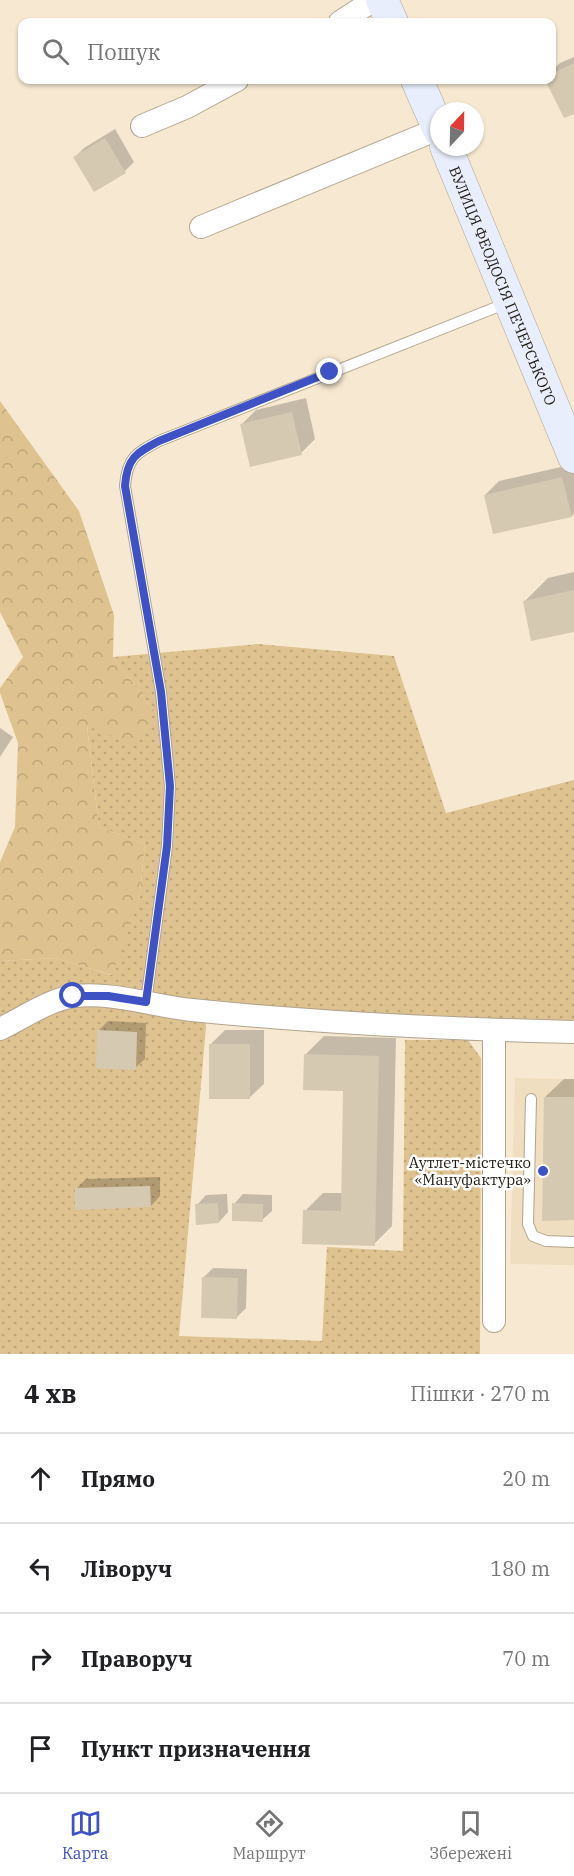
<!DOCTYPE html>
<html lang="uk">
<meta charset="utf-8">
<style>
body{margin:0;font-family:"IBM Plex Serif",serif;background:#f2f2f2;color:#202124}
.compass{position:absolute;left:430px;top:102px;width:54px;height:54px;border-radius:50%;background:#fff;box-shadow:0 2px 4px #0004;rotate:22deg}
.stop{position:absolute;width:18px;height:18px;margin:-14px;border:4px solid #3e52c5;border-radius:50%;background:#fff}
.stop.end{background:#3e52c5;border-color:#fff;box-shadow:0 2px 6px #0008}
.list{margin:0;padding:0;list-style:none}
h2{display:flex;justify-content:space-between;align-items:center;height:78px;margin:0;padding:0 24px;font-size:26px}
h2 small{font-size:20px;font-weight:400;color:#757577}
.list li{display:grid;grid-template-columns:39px 1fr auto;gap:18px;align-items:center;box-sizing:border-box;height:90px;padding:0 24px;border-top:2px solid #e0e0e0}
.list b{display:block;font-size:22px;white-space:nowrap}
.list em{font-size:20px;font-style:normal;color:#757577}
.icon{flex:none;width:33px;height:33px;fill:none;stroke:currentColor;stroke-width:2;stroke-linecap:round;stroke-linejoin:round}
.map{position:relative;flex:none;width:574px;height:1354px;overflow:hidden}
.search{position:absolute;background:#fff;box-shadow:0 2px 4px #0004;left:18px;right:18px;top:18px;height:66px;display:flex;align-items:center;gap:15px;box-sizing:border-box;padding:0 21px;border-radius:12px;color:#757577;font-size:22px}
.sheet{height:438px;background:#fff}
nav{display:flex;justify-content:space-around;align-items:center;box-sizing:border-box;height:84px;border-top:2px solid #e0e0e0;background:#fff;font-size:16px;color:#757577}
nav a{display:grid;justify-items:center;gap:3px}
nav .on{color:#3e52c5}
.map>svg:first-child{display:block}
.built{fill:#efdebf}
.grass{fill:url(#grass-dots)}
.forest{fill:url(#forest-crowns)}
.shadow{fill:#0003}
.building{fill:#d6c9b2}
.lines{fill:none;stroke-linecap:round;stroke-linejoin:round}
.lane-casing{stroke:#b1a48d;stroke-width:12}
.street-casing{stroke:#b1a48d;stroke-width:24}
.secondary-casing{stroke:#b1a48d;stroke-width:33}
.lane{stroke:#fff;stroke-width:10}
.street{stroke:#fff;stroke-width:22}
.secondary{stroke:#e9eefc;stroke-width:32}
.route{stroke:#3e52c5;stroke-width:8}
.poi-dot{fill:#3e52c5;stroke:#fff;stroke-width:2}
.labels{text-anchor:middle;dominant-baseline:central;stroke-width:5;stroke-linejoin:round;paint-order:stroke}
.street-label{font-size:15px;fill:#201c13;stroke:#fff}
.poi-label{font-size:15px;fill:#201c13;stroke:#fff;text-anchor:end}
</style>
<div class="map">
<svg width="574" height="1354" viewBox="0 0 574 1354">
<defs>
<pattern id="grass-dots" width="8" height="8" patternUnits="userSpaceOnUse" patternTransform="scale(1.5)"><rect width="8" height="8" fill="#dec28f"/><path d="M2 2h.1M6 6h.1" fill="none" stroke="#bea67a" stroke-width="1.8" stroke-linecap="round"/></pattern>
<pattern id="forest-crowns" width="20" height="18" patternUnits="userSpaceOnUse" patternTransform="scale(1.5)"><rect width="20" height="18" fill="#dec28f"/><path d="M2 6a3 3 0 1 1 6 0M12 15a3 3 0 1 1 6 0" fill="none" stroke="#bea67a"/></pattern>
</defs>
<rect width="100%" height="100%" fill="#f7e9d1"/>
<path class="built" d="M515,1078L574,1079V1265L510,1264Z"/>
<path class="grass" d="M258,644L394,656L446,813L574,780V1028L205,1011L206,1027L179,1336L322,1341L327,1247L403,1251L405,1040H468L481,1058L480,1354H0V961L55,958L111,975L139,901L145,844L99,827L87,725L155,712L113,657Z"/>
<path class="forest" d="M0,401L79,511L114,615L113,657L155,712L134,745L87,726L99,827L145,844L139,901L112,975L55,958L0,961V862L15,827L18,743L0,693V688L23,657L0,612Z"/>
<g class="shadow">
<path d="M574,57V112L564,116L547,80H552V71L560,63Z"/>
<path d="M466,80H477L468,83Z"/>
<path d="M115,129L134,162L125,171L74,158L84,148Z"/>
<path d="M306,398L315,439L301,453L242,424L256,410Z"/>
<path d="M574,464V513L572,516L495,532L485,495L499,481Z"/>
<path d="M574,572V630L524,602L548,578Z"/>
<path d="M0,728L13,737L0,757Z"/>
<path d="M108,1021L146,1023L145,1059L135,1068L98,1031Z"/>
<path d="M225,1030H264V1084L249,1098L211,1044Z"/>
<path d="M324,1036L396,1038L392,1226L374,1244L305,1211L323,1193H343L345,1089L305,1055Z"/>
<path d="M564,1079H574V1219L545,1097Z"/>
<path d="M160,1177V1196L151,1206L76,1189L86,1179Z"/>
<path d="M227,1194L228,1212L219,1222L197,1205L206,1195Z"/>
<path d="M243,1194L272,1195V1211L262,1220L234,1204Z"/>
<path d="M213,1268L247,1269L246,1308L236,1318L204,1277Z"/>
</g>
<g class="building">
<path d="M574,63V114L564,118L545,80H552V73Z"/>
<path d="M105,138L126,173L94,192L73,157Z"/>
<path d="M292,412L302,455L250,467L240,424Z"/>
<path d="M562,477L572,517L493,534L484,495Z"/>
<path d="M574,590V632L531,641L523,601Z"/>
<path d="M97,1030L137,1032L136,1070L96,1068Z"/>
<rect x="209" y="1044" width="41" height="55"/>
<path d="M304,1054L379,1056L375,1246L302,1244L303,1210L341,1211L343,1091L303,1090Z"/>
<path d="M544,1097H574V1220L542,1221Z"/>
<path d="M150,1186L151,1207L75,1210V1188Z"/>
<path d="M218,1203L219,1223L196,1225L195,1204Z"/>
<path d="M232,1203L263,1204V1222L232,1221Z"/>
<path d="M202,1277L238,1278L237,1319L201,1318Z"/>
</g>
<g class="lines">
<defs>
<g id="lane">
<path d="M146,1002L167,846L170,786L161,692L125,486C127,458 136,453 159,441L507,303"/>
<path d="M531,1099L528,1224L533,1236L546,1241L574,1242"/>
</g>
<g id="street">
<path d="M340,22L374,0"/>
<path d="M142,126L187,107L237,80"/>
<path d="M201,227L438,129"/>
<path d="M0,1029C23,1018 50,999 75,996C115,992 153,1006 192,1010C319,1023 447,1029 574,1032"/>
<path d="M494,1030V1321"/>
</g>
<g id="secondary">
<path d="M382,0L392,22"/>
<path d="M417,80L439,130"/>
<path id="s1" d="M446,147L574,457"/>
</g>
</defs>
<use href="#lane" class="lane-casing"/>
<use href="#street" class="street-casing"/>
<use href="#secondary" class="secondary-casing"/>
<use href="#lane" class="lane"/>
<use href="#street" class="street"/>
<use href="#secondary" class="secondary"/>
</g>
<g class="lines">
<path class="route" d="M73,996H108L146,1002L167,846L170,786L161,692L125,486C127,458 136,453 159,441L330,372"/>
</g>
<circle class="poi-dot" cx="543" cy="1171" r="6"/>
<g class="labels">
<g class="street-label">
<text stroke="none"><textPath href="#s1" startOffset="150">ВУЛИЦЯ ФЕОДОСІЯ ПЕЧЕРСЬКОГО</textPath></text>
</g>
<g class="poi-label">
<text x="531" y="1162">Аутлет-містечко<tspan x="531" dy="17">«Мануфактура»</tspan></text>
</g>
</g>
</svg>
<svg class="compass" viewBox="-18 -18 36 36"><path d="M0-13l5 13h-10z" fill="#e53935"/><path d="M0 13l5-13h-10z" fill="#757577"/></svg>
<div class="stop" style="left:73px;top:996px"></div>
<div class="stop end" style="left:330px;top:372px"></div>
<div class="search"><svg class="icon" aria-label="search" viewBox="0 0 24 24"><circle cx="10" cy="10" r="6"/><path d="M15 15l6 6"/></svg>Пошук</div>
</div>
<section class="sheet">
<h2>4 хв<small>Пішки · 270 m</small></h2>
<ul class="list">
<li><svg class="icon" aria-label="ahead" viewBox="0 0 24 24"><path d="M12 20V5M6 11l6-6 6 6"/></svg><div><b>Прямо</b></div><em>20 m</em></li>
<li><svg class="icon" aria-label="left" viewBox="0 0 24 24"><path d="M17 20v-9H6M10 6l-5 5 5 5"/></svg><div><b>Ліворуч</b></div><em>180 m</em></li>
<li><svg class="icon" aria-label="right" viewBox="0 0 24 24"><path d="M7 20v-9h11M14 6l5 5-5 5"/></svg><div><b>Праворуч</b></div><em>70 m</em></li>
<li><svg class="icon" aria-label="arrive" viewBox="0 0 24 24"><path d="M6 21V4h12l-3 4 3 4H6"/></svg><div><b>Пункт призначення</b></div></li>
</ul>
</section>
<nav>
<a class="on"><svg class="icon" aria-label="map" viewBox="0 0 24 24"><path d="M3 6l6-2 6 2 6-2v14l-6 2-6-2-6 2zM9 4v14M15 6v14"/></svg>Карта</a>
<a><svg class="icon" aria-label="directions" viewBox="0 0 24 24"><path d="M12 3l9 9-9 9-9-9zM9 14v-3h6M13 9l2 2-2 2"/></svg>Маршрут</a>
<a><svg class="icon" aria-label="saved" viewBox="0 0 24 24"><path d="M7 4h10v16l-5-4-5 4z"/></svg>Збережені</a>
</nav>
